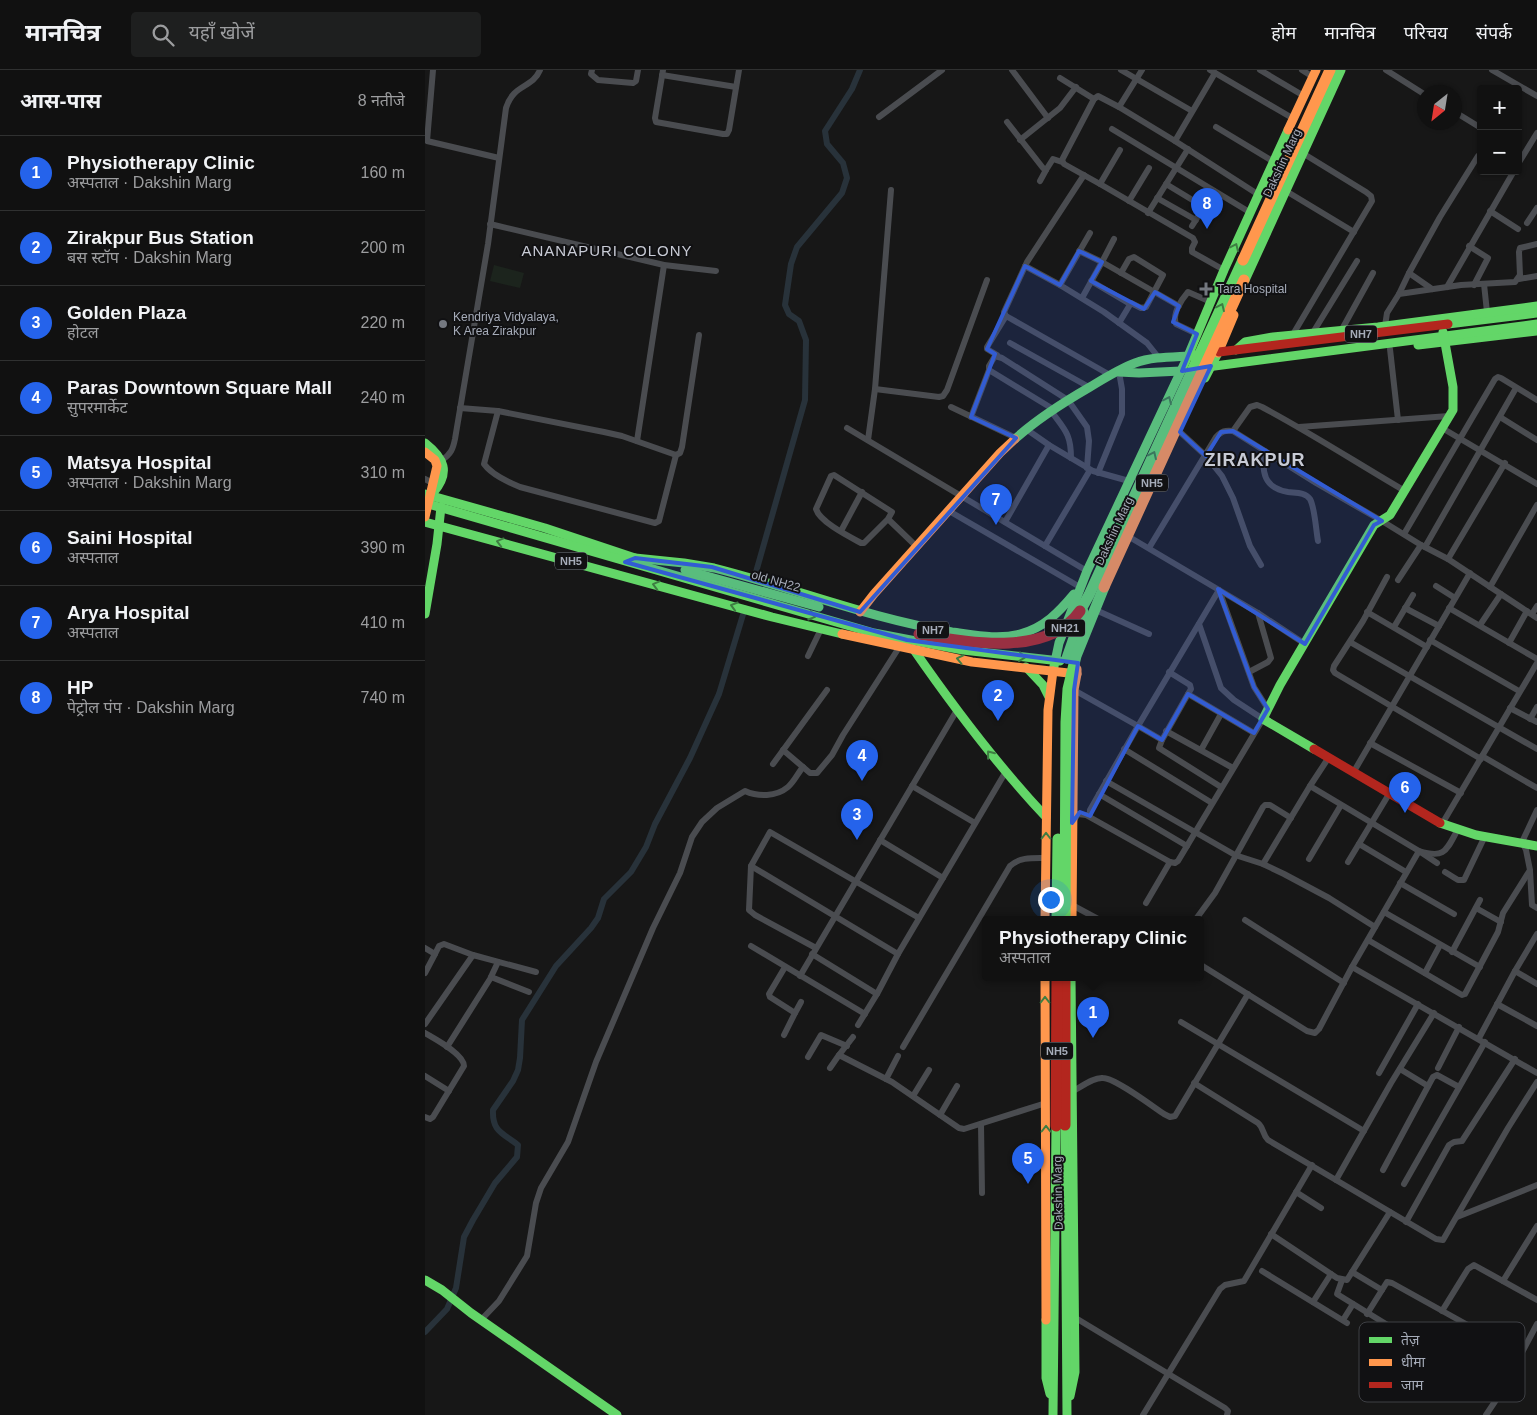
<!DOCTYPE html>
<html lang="hi">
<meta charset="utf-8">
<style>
body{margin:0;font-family:Helvetica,"Noto Sans Devanagari",sans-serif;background:#1e1f1f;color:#f1f3f6}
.controls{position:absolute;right:15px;top:15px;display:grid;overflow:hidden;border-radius:5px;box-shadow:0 1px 4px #0004}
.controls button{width:45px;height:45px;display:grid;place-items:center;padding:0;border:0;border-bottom:1px solid #303131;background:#111;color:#f1f3f6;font:25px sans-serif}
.compass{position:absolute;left:992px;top:15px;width:45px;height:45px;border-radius:50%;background:#111;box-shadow:0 1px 4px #0004;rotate:210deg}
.you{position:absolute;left:625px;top:829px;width:18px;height:18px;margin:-12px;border:4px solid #fff;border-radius:50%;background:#1a73e8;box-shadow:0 0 0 8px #1a73e833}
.badge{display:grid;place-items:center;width:32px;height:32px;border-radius:50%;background:#2563eb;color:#fff;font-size:16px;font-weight:700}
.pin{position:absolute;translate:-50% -41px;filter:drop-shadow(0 1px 2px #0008)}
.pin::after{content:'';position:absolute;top:26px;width:18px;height:15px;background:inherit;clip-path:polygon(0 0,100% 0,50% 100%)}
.popup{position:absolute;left:557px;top:846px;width:222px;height:65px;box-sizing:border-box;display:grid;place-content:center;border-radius:5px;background:#111;filter:drop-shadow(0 1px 4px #0005);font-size:16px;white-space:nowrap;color:#9c9d9f}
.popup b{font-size:19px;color:#f1f3f6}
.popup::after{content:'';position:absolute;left:50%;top:100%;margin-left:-10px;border:10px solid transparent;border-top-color:#111}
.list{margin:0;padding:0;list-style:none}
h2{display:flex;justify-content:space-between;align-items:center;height:65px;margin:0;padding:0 20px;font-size:21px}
h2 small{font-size:16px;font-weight:400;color:#9c9d9f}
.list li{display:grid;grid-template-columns:32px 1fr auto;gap:15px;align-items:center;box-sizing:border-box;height:75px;padding:0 20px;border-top:1px solid #303131}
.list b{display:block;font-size:19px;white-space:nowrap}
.list p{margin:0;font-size:16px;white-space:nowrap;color:#9c9d9f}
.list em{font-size:16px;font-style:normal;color:#9c9d9f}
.icon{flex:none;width:28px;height:28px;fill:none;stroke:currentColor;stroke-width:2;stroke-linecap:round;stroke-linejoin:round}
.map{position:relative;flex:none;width:1112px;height:1345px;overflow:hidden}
header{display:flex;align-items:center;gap:30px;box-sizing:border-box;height:70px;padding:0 25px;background:#111;border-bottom:1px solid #303131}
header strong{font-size:24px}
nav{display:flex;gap:28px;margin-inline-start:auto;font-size:18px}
.search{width:350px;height:45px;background:#1e1f1f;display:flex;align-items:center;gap:12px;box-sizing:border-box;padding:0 18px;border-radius:5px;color:#9c9d9f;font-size:19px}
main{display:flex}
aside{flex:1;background:#111}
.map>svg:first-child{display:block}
.green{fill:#1c241d}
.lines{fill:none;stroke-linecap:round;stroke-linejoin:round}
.canal{stroke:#28323a;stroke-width:6}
.street{stroke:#4a4c50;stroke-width:6}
.fast{stroke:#63d668;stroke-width:9}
.slow{stroke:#ff974d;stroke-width:9}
.jam{stroke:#b3261e;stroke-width:9}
.fast-bridge{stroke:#63d668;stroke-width:11}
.slow-bridge{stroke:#ff974d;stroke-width:11}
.jam-bridge{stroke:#b3261e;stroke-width:11}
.oneway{stroke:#3e7d42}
.marked{fill:#325cd3;fill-opacity:0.2;stroke:#325cd3;stroke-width:4;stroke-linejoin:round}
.poi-dot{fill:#747880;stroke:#111113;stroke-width:2}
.labels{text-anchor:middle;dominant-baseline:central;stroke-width:4;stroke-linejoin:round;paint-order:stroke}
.shield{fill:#111113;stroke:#797e87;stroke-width:1}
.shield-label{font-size:11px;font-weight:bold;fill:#a6acb9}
.street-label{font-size:12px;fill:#a6acb9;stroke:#111113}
.poi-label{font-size:12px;fill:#a6acb9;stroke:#111113;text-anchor:start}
.quarter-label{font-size:15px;letter-spacing:1px;fill:#c8cbd5;stroke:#111113}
.district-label{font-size:18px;font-weight:bold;letter-spacing:1px;fill:#c8cbd5;stroke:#111113}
.key{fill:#111113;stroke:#3e4045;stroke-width:1}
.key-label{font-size:14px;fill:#a6acb9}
</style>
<header>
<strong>मानचित्र</strong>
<div class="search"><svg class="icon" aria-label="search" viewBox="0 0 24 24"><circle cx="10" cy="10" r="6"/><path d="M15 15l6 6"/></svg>यहाँ खोजें</div>
<nav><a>होम</a><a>मानचित्र</a><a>परिचय</a><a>संपर्क</a></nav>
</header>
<main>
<aside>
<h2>आस-पास<small>8 नतीजे</small></h2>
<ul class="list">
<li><span class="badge">1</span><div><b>Physiotherapy Clinic</b><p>अस्पताल · Dakshin Marg</p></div><em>160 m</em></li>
<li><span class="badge">2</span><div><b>Zirakpur Bus Station</b><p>बस स्टॉप · Dakshin Marg</p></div><em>200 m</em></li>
<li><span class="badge">3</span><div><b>Golden Plaza</b><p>होटल</p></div><em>220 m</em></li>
<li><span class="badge">4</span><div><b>Paras Downtown Square Mall</b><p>सुपरमार्केट</p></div><em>240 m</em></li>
<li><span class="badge">5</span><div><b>Matsya Hospital</b><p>अस्पताल · Dakshin Marg</p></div><em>310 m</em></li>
<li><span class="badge">6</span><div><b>Saini Hospital</b><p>अस्पताल</p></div><em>390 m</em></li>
<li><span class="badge">7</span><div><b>Arya Hospital</b><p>अस्पताल</p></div><em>410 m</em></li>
<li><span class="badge">8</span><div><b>HP</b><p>पेट्रोल पंप · Dakshin Marg</p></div><em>740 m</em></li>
</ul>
</aside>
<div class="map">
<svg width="1112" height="1345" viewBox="0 0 1112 1345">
<rect width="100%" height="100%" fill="#171717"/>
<path class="green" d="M69,195L99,203L95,218L65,211Z"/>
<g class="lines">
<g class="canal">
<path d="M329,509L380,330L381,270L374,251L364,244L360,235L366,194L372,177L417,123L422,108L418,93L402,74L400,61L427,19L435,0"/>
<path d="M0,1262L22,1239L31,1218L39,1167L48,1150L70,1113L92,1087L93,1075C78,1063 67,1062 68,1040L88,1011L93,1000L95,988L97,950L131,896L166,858L173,848L179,829L206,802L221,777L230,754L265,688L294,624L320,538"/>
</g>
<g class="street">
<path d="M8,0L2,71L74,88"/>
<path d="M167,0L166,4L173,10L208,13L211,11L213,0"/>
<path d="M238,0L230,48L231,52L298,64H302L304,60L314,0"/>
<path d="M587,0L623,48"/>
<path d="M696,0L767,41"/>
<path d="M785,0L869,49"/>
<path d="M835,0L879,26"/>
<path d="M877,0L888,7"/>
<path d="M961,0L999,24"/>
<path d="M1067,0L1112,26"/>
<path d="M237,5L311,17"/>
<path d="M635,8L669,29"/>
<path d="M694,37L717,0"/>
<path d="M1030,42L1056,58"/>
<path d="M454,47L517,0"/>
<path d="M582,52L618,98L621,100L628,89L637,92"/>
<path d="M791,57L849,92"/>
<path d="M687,59L826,143"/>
<path d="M595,70L635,38L651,17"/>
<path d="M750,71L790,3"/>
<path d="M695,80L675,114L768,168L770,172L767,178V182L799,200"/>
<path d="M1093,94L1112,63"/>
<path d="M659,105L602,192L579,242L581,246L685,305"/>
<path d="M615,111L621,100"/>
<path d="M675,114L639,94L637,90L669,29L673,26L694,37L750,71L834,125"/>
<path d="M741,114L779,137"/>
<path d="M861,121L929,162"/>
<path d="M732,128L771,150"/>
<path d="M704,131L724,98"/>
<path d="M1065,141L1093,159"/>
<path d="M723,143L763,79"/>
<path d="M1102,153L1112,138"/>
<path d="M65,154L239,195L291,201"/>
<path d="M767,156L789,121"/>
<path d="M665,163L635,215L679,242L722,273L734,288"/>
<path d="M1044,176L1063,188L1049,215"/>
<path d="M654,181L677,192L689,169"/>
<path d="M600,196L635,215"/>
<path d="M1094,209L1112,206"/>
<path d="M666,211L705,234"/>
<path d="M1059,214L1062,242"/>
<path d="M1022,217L1089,101"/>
<path d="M1007,219L984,203L1015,147L1053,86L1056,84"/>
<path d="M974,224L984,203"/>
<path d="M657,228L677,192L754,236"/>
<path d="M694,253L706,233L716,238L721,237L738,205L709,187L704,189L696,203"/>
<path d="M960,256L962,243L974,224L1036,215L1090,212L1095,205L1094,182L1095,178L1112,174"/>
<path d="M916,261L948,203"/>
<path d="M772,264L751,254C747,244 756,230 763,222L786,232"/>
<path d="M887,264L932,191"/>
<path d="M867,266L947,131L946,126L941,122L879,84"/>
<path d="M585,273L664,317"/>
<path d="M965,279L973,350"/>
<path d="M572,285L562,279V277L581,246"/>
<path d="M450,319L514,327L518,326L522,320L562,210"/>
<path d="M526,337L591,368"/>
<path d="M35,338L73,341L179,362L197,366L251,385L255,383L257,377L274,265"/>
<path d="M628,339L564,300V296L570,286L577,288L643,330L662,357L664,371L662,398"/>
<path d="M73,341L59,394C67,405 83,412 95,417L230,453L234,451L251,385"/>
<path d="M626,341C640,360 646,364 646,388"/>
<path d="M546,347L564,300"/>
<path d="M1075,347L1112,370"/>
<path d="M874,357L1024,346"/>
<path d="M422,358L662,501"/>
<path d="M1017,358L1112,414"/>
<path d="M601,359L624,375L668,401L704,411"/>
<path d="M808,361L825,337L832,335L837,337C886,363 932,393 980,421"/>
<path d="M755,362L781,386L797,406L808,428L825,476L836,495"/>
<path d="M443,370L450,319L466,120"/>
<path d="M212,371L239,195"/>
<path d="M840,381C836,402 839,418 863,422C871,423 880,422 885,429C890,438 891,461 893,471"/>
<path d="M17,390C26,384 28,379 30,369L63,174L81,38C89,13 107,19 115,0"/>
<path d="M673,403L697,344V319L694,302"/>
<path d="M0,409L11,415"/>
<path d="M524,441L655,517"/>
<path d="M463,449L439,473H436C423,466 395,452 391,439L406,406L409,405L467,442L463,449L492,477"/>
<path d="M580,452L624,375"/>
<path d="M416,461L437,422"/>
<path d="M979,464L1070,309L1073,307L1076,308L1112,330"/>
<path d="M706,468L833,543L880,574"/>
<path d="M620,476L665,400"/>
<path d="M1000,477L1091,318"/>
<path d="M724,478L791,367C797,361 800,360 808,361L891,413L957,451L996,475L1023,489L1112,548"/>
<path d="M1023,489L1080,393"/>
<path d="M962,507L938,551L909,596L908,600L910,603L1056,689"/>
<path d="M973,510L996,475"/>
<path d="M1011,516L1030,528"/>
<path d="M1065,517L1112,435"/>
<path d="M794,520L829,617L843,639"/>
<path d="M980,538L1014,556"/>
<path d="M1024,538L1112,589"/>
<path d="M673,541L724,564"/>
<path d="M942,542L1002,577"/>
<path d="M1107,544L1112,536"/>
<path d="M1055,555L1076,524"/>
<path d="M969,557L988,525"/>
<path d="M1005,570L1094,621"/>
<path d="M925,572L1112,679"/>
<path d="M1084,573L1102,541"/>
<path d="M383,586L396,559"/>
<path d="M744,602L765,615L766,619L763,624L829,663"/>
<path d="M824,602L843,592L846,588L833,543"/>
<path d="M649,620L713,656L794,520"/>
<path d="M763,624L737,670L734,678L796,717"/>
<path d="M1085,638L1112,652"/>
<path d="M1105,649L1112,637"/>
<path d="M741,661L808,698"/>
<path d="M945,673L1036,723"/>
<path d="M699,679L787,733"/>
<path d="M358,680L385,703H392L407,685L418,665L475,576"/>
<path d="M776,680L796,644"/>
<path d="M1057,686L1112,718"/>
<path d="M904,687L885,716L994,781C1020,789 1021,781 1033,759"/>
<path d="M348,694L402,620"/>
<path d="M928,703L1045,503"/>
<path d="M681,711L810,785L838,794L859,804L904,828L950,857"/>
<path d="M487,716L550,753"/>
<path d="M674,724L762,776"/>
<path d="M665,746V740L713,656L737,670"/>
<path d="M648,752L653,744L661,745L745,792L750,793L753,791L838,649L809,630L796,618L774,554"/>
<path d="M1017,754L1112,593"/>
<path d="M455,770L518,808"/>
<path d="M934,774L981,802"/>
<path d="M884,789L916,735"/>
<path d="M923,792L964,724"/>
<path d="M838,794L885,716"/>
<path d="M326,796L473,884"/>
<path d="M1105,801L1107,835L1112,838"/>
<path d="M1020,802L1033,810H1039L1060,766"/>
<path d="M975,813L1029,844"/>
<path d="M721,833L745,792"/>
<path d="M647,835L673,849"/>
<path d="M1051,838L1076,852"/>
<path d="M959,842L1055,897"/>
<path d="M771,849L790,823L838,737L840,735H845L866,748"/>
<path d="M820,850L919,913"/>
<path d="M943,870L1037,925L1040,924L1073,862L1078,843L1105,800L1101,780L1097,772L1112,740"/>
<path d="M326,876L440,944"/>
<path d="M0,878L10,884L0,903"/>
<path d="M391,878L330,845L324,840L326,796L345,762L494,848"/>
<path d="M1027,882L1055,830"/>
<path d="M10,884L14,876L19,874L48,885"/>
<path d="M387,884L452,924"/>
<path d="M776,895L882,961L890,963L894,959L927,897L994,781L1012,793"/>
<path d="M927,897L1112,1003"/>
<path d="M1090,901L1112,864"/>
<path d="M1000,903L1015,875"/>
<path d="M375,906L532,640"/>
<path d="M66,907L104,922"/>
<path d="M1072,934L1112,956"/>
<path d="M370,943L376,932"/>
<path d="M756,952L939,1061"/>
<path d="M0,954L48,885L111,902"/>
<path d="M433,955L452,924L473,884L580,703"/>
<path d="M0,963C10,969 39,984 39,996L8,1047L5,1049L0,1047"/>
<path d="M359,965L370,943L345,927L344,924L360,897"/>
<path d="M1054,968L1090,901L1112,914"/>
<path d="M22,977L65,909L73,892"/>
<path d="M478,977L585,796C595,787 607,788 621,788"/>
<path d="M414,985L428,967"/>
<path d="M383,987L396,965L422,976"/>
<path d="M405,998L414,985L467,1012L534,1058L539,1059L621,1033"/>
<path d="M1013,998L1034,957"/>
<path d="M975,999L1003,1016"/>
<path d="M954,1003L993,934"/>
<path d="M0,1006L24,1021"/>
<path d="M461,1009L473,986"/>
<path d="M769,1013L833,1053C839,1058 837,1064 843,1070L911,1110L966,1013L1009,943"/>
<path d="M646,1022C655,1018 668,1007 678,1008C690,1008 727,1036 739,1044L745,1047L750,1046L823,924"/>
<path d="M488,1026L504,1000"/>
<path d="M515,1045L532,1016"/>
<path d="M556,1054L557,1123"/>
<path d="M958,1100L1008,1007L1012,1005L1034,1017"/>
<path d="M911,1110L1011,1169L1018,1170L1083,1058L1112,1012"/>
<path d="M979,1114L1060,972"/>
<path d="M871,1122L896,1138"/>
<path d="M1032,1147L1112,1115"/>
<path d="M981,1152L1024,1075L1029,1072L1037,1071L1090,989"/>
<path d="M846,1164L912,1208L922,1210L965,1142"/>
<path d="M837,1201L922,1253"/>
<path d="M927,1202L957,1220"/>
<path d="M917,1210L912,1224L1075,1324"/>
<path d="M1078,1211L1112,1156"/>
<path d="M888,1232L906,1204"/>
<path d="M1017,1241L1043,1199L1049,1195L1112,1230"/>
<path d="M942,1244L962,1212L967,1213L1095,1284"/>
<path d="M649,1247L800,1338L803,1341L802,1345"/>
<path d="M56,1250L74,1231L102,1186L111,1133L116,1118L143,1072L171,992L228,858L255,803L267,767L277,752L292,738L320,721C333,727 351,727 363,717C369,712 373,703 378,697"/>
<path d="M918,1250L928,1234"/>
<path d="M718,1345L795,1219L800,1215L819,1211L887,1095"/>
<path d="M1061,1345L1075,1324L1112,1254"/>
</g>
<g class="fast">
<path d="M1023,254L1112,243"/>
<path d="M993,275L1112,261"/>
<path d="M811,280L820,272L848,267L953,257L1112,236"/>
<path d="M782,297L1112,254"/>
<path d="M694,302L714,303L756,301"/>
<path d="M780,308L793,283"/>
<path d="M590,369C612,349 639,332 665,317C680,308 694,299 710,293C726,287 745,287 763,286L799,200L863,60"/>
<path d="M0,373C19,388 26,402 8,423"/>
<path d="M0,424L120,458L210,488"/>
<path d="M0,433L449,563L538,580L635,591"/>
<path d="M0,452L347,547L417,564"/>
<path d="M210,488L259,493L289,498C369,518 446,549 527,562C550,565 573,570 595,564C619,558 634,542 649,524"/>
<path d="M260,500L394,537"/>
<path d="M0,544L12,474L16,437"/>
<path d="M489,580C530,639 572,695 621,747"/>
<path d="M601,597L618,615L624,627"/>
<path d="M628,601L634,573L662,501L763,286L794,282"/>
<path d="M889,679L838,649L855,615L949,455L965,445L1028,340V317L1018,262"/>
<path d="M1015,753L1051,765L1112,776"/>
<path d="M640,1055L642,1345"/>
<path d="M0,1210L17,1220L46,1243L192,1345"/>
<path d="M621,1250V1308L625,1324"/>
<path d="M645,1326L650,1302L646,907"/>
<path d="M628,1345L631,1056"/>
</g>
<g class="slow">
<path d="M863,60L891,0"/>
<path d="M793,283L809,245"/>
<path d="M0,382L10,390L12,396L0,447"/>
<path d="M435,542L449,524L575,383L590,369"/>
<path d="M417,564L547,592L652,604V599"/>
<path d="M620,849L623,640L628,601"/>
<path d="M647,849L649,620L652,604"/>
<path d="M620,907L621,1250"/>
</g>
<g class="jam">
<path d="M794,282L1023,254"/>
<path d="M889,679L1015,753"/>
</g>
<g class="fast-bridge">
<path d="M819,210L915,0"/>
<path d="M655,541L664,525L818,190"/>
<path d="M642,588L658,542"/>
<path d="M632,849L633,769"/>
<path d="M640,849L641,652L643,619L651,586L679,517"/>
</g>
<g class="slow-bridge">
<path d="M818,190L905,0"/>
<path d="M679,517L819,210"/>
</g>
<g class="jam-bridge">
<path d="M494,564C542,572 622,588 655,541"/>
<path d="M640,907V1055"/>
<path d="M631,1056L632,907"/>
</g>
</g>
<defs><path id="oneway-chevron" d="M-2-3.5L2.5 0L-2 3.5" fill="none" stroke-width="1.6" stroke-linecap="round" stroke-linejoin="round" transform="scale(1.25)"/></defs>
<g class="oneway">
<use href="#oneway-chevron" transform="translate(810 177) rotate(-65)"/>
<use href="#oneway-chevron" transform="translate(796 237) rotate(-65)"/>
<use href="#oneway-chevron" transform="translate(743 330) rotate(-65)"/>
<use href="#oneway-chevron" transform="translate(728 385) rotate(-65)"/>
<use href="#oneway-chevron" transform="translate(75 472) rotate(-165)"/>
<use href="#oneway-chevron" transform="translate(231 515) rotate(-165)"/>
<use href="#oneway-chevron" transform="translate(309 536) rotate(-164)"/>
<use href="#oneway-chevron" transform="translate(387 546) rotate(16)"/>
<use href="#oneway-chevron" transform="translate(597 587) rotate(7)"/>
<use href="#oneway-chevron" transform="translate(535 589) rotate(-168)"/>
<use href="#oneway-chevron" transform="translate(565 684) rotate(-128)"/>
<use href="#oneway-chevron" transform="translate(621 766) rotate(-90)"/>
<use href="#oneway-chevron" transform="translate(620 930) rotate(-90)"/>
<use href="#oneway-chevron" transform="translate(621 1059) rotate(-90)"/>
</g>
<path class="marked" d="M654,181L677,192L666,211L719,239L730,222L754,236L748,252L772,264L757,301L786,296L755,362L781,386L796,362L808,361L957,451L949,455L880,574L793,519L829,617L843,639L829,663L763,624L737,670L713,656L665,746L655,742L647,753L649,620L653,593L482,570L200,492L210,488L287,497L435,542L591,368L546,347L570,284L562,279L600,196L635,215Z"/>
<g class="poi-dot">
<path d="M778.5 211.5h5v5h5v5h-5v5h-5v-5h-5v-5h5z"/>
<circle cx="18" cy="254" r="5"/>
</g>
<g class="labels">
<g class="shield">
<rect x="920" y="255.5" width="32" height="17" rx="4"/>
<rect x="711" y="404.5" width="32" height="17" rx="4"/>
<rect x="130" y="482.5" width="32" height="17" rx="4"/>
<rect x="620" y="549.5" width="40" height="17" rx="4"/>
<rect x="492" y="551.5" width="32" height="17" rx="4"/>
<rect x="616" y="972.5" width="32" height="17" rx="4"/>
</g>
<g class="shield-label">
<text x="936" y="264">NH7</text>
<text x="727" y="413">NH5</text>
<text x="146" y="491">NH5</text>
<text x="640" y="558">NH21</text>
<text x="508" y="560">NH7</text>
<text x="632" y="981">NH5</text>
</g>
<g class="street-label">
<text transform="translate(857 93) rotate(-65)">Dakshin Marg</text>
<text transform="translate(689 461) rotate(-65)">Dakshin Marg</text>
<text transform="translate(351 511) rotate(16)">old NH22</text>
<text transform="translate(633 1123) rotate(-91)">Dakshin Marg</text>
</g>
<g class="poi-label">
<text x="792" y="219">Tara Hospital</text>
<text x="28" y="247">Kendriya Vidyalaya,<tspan x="28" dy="14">K Area Zirakpur</tspan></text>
</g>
<g class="quarter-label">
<text x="182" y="180">ANANAPURI COLONY</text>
</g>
<g class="district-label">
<text x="830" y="390">ZIRAKPUR</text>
</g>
</g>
<rect x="934" y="1252" width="166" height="80" rx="8" class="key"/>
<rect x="944" y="1267" width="23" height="6" fill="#63d668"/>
<rect x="944" y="1289" width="23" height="7" fill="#ff974d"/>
<rect x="944" y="1312" width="23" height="6" fill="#b3261e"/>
<g class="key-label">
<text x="976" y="1275">तेज़</text>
<text x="976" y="1297">धीमा</text>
<text x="976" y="1320">जाम</text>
</g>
</svg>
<div class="controls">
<button>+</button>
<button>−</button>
</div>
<svg class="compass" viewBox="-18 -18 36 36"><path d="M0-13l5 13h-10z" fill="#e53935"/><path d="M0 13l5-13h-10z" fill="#9c9d9f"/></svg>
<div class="you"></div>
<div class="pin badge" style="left:668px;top:968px">1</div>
<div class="popup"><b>Physiotherapy Clinic</b>अस्पताल</div>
<div class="pin badge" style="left:573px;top:651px">2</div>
<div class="pin badge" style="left:432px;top:770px">3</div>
<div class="pin badge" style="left:437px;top:711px">4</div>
<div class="pin badge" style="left:603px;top:1114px">5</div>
<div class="pin badge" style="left:980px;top:743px">6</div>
<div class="pin badge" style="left:571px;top:455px">7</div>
<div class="pin badge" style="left:782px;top:159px">8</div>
</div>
</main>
